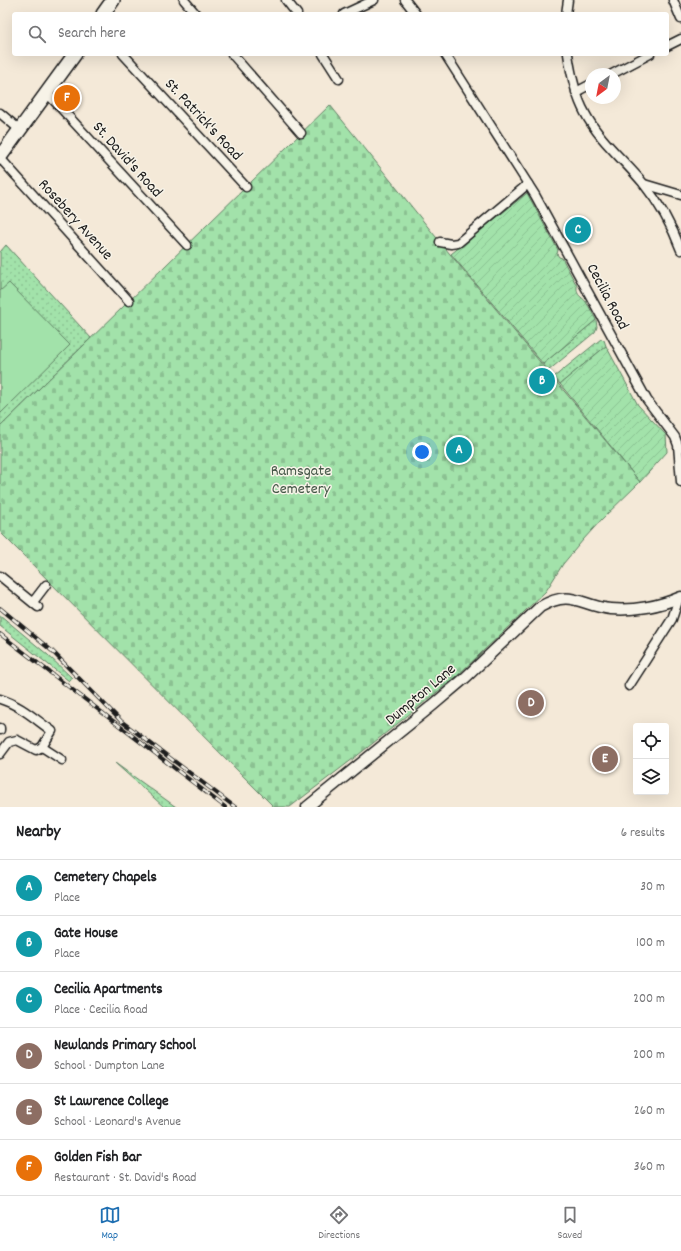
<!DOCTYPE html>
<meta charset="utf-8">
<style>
body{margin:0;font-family:Dekko,sans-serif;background:#f6f6f6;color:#202124}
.controls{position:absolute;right:12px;bottom:12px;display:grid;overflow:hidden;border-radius:4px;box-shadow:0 4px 16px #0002}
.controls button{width:36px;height:36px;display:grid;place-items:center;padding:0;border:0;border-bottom:1px solid #e0e0e0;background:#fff;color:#202124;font:20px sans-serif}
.compass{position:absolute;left:585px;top:68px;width:36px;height:36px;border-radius:50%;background:#fff;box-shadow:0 4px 16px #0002;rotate:212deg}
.you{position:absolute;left:422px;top:452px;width:14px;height:14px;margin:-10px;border:3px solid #fff;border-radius:50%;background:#1a73e8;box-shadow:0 0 0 6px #1a73e833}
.badge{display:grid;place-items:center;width:26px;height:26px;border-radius:50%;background:#1f6fb2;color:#fff;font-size:13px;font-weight:700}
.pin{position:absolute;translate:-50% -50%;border:2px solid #fff;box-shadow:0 1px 4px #0006}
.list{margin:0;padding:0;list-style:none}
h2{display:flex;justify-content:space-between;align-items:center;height:52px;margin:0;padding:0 16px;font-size:17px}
h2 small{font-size:13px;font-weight:400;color:#757577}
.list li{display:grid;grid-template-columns:26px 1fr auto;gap:12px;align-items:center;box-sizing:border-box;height:56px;padding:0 16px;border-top:1px solid #e0e0e0}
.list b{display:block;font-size:15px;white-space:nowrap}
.list p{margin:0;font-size:13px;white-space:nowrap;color:#757577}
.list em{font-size:13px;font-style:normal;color:#757577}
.icon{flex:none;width:22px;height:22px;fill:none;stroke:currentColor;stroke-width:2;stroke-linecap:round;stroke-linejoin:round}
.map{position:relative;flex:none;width:681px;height:807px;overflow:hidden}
.search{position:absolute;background:#fff;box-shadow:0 4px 16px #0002;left:12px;right:12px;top:12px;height:44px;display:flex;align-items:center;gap:10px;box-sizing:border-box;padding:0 14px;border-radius:4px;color:#757577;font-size:15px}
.sheet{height:388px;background:#fff}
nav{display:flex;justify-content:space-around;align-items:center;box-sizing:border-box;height:56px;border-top:1px solid #e0e0e0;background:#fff;font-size:11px;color:#757577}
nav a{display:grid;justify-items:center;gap:2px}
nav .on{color:#1f6fb2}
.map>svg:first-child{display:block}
.grass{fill:url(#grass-dots);stroke:#5f7f63}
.cemetery{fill:url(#cemetery-stones);stroke:#5f7f63}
.garden{fill:url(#garden-furrows);stroke:#5f7f63}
.pitch{fill:#a2e2aa;stroke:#5f7f63}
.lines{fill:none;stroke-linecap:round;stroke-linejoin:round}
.minor-casing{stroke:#1c1c1c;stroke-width:11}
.tertiary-casing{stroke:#1c1c1c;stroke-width:13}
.primary-casing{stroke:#1c1c1c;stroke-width:16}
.minor{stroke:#f7f3e8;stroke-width:8}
.tertiary{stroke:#f7f3e8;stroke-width:10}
.primary{stroke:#f7f3e8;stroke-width:13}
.rail-casing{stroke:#1c1c1c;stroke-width:4}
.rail{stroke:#f7f3e8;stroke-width:2.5;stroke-dasharray:8;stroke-linecap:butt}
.labels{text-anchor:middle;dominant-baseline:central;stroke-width:3;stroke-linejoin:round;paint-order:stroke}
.street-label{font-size:16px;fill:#1c1c1c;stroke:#f7f3e8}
.park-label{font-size:16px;fill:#445747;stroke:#f7f3e8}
</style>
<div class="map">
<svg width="681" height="807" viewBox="0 0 681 807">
<defs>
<pattern id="grass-dots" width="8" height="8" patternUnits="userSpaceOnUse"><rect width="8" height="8" fill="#a2e2aa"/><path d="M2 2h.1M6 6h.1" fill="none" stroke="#8bc192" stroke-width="1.8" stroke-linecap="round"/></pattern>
<pattern id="cemetery-stones" width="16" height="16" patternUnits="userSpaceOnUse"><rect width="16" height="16" fill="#a2e2aa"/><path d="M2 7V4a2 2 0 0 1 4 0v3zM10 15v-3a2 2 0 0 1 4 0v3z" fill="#8bc192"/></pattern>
<pattern id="garden-furrows" width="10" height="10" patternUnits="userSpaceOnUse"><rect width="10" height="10" fill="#a2e2aa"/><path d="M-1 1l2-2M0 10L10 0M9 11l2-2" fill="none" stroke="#8bc192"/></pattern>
</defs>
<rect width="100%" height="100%" fill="#f4e9d8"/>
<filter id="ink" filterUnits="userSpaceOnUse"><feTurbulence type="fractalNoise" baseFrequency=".025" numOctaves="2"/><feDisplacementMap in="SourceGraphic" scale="8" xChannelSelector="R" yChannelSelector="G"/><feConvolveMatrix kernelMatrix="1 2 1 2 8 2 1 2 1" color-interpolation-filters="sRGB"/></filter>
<g filter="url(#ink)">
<g class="grass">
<path d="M6,245L91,338L0,427V252Z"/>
<path d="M596,320L597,327L595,332L548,371L543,364Z"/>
<path d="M601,339L604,340L606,346L560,384L554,377Z"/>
<path d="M0,615L48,655L72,678L69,681L0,626Z"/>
<path d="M115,763L176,807H164Z"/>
</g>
<path class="cemetery" d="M330,105L440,242L640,482L602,519L583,540L563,564L546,591L456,677L358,755L290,807H274L0,532V427Z"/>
<g class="garden">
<path d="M527,193L558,250L557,254L559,257L562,258L577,286C576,297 582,296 586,302C590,308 593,314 596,320L543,364L451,254Z"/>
<path d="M606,346L638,405L666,435L667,452L640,482L560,384Z"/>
</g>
<path class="pitch" d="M9,283L70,345L0,414V291Z"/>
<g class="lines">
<defs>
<g id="minor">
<path d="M184,0L196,14"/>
<path d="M286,0L297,14"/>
<path d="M405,0L416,14"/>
<path d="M673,0L681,19"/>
<path d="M344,14L374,0"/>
<path d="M566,14L568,0"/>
<path d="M667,46L681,39"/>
<path d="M123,54L246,187"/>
<path d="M232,54L301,133"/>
<path d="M323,54L339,79"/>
<path d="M445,54L535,195L647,400L675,437L678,445L681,482"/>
<path d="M568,54C571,74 575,95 585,113C599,140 624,160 643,183C659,203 672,226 681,250"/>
<path d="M612,74L650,54"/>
<path d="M576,92L591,84"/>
<path d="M47,93L187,245"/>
<path d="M0,113L20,130"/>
<path d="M0,158L129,301"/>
<path d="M644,184L681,195"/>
<path d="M440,242L451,244L458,243L528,184"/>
<path d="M0,576L38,607"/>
<path d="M33,602L46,585"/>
<path d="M629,686L672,619L679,598"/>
<path d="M0,699C20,705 35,719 52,731L42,747L36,750L17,740L9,742L0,754"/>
<path d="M0,728V730"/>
<path d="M42,747L62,760"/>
</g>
<path id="tertiary" d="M307,807L433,705L465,678L540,607C572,588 580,606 611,609C634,611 660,606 681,597"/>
<g id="primary">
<path d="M103,14L113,0"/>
<path d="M0,157L75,54"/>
</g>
</defs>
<use href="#minor" class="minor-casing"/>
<use href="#tertiary" class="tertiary-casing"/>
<use href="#primary" class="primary-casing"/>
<use href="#minor" class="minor"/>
<use href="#tertiary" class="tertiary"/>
<use href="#primary" class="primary"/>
<defs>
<g id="rail">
<path d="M0,608L52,651L121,721L235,807"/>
<path d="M0,634L225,807"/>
</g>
</defs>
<use href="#rail" class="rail-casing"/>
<use href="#rail" class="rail"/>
</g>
</g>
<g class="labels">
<g class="street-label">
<text transform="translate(203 120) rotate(47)">St. Patrick's Road</text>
<text transform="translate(127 160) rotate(48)">St. David's Road</text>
<text transform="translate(75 220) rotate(48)">Rosebery Avenue</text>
<text transform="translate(607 297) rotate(62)">Cecilia Road</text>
<text transform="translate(421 695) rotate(-40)">Dumpton Lane</text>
</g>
<g class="park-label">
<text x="301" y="471">Ramsgate<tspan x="301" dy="18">Cemetery</tspan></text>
</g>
</g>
</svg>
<div class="controls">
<button><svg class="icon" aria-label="locate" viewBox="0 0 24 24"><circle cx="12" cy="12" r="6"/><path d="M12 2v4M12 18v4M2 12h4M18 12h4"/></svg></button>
<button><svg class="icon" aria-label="layers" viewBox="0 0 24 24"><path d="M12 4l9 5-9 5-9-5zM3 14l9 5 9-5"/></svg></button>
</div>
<svg class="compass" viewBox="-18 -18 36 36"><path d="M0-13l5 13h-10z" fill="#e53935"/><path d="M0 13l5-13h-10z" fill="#757577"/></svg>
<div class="you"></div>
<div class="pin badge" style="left:459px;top:450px;background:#0f9aa8">A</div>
<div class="pin badge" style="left:542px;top:381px;background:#0f9aa8">B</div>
<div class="pin badge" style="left:578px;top:230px;background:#0f9aa8">C</div>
<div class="pin badge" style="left:531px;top:703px;background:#8d6e63">D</div>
<div class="pin badge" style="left:605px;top:759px;background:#8d6e63">E</div>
<div class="pin badge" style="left:67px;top:98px;background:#e8710a">F</div>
<div class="search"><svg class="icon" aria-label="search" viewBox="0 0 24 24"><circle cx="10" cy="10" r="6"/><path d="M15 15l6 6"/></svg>Search here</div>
</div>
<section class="sheet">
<h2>Nearby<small>6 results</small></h2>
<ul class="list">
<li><span class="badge" style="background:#0f9aa8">A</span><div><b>Cemetery Chapels</b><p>Place</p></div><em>30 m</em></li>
<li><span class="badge" style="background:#0f9aa8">B</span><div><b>Gate House</b><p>Place</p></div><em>100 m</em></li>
<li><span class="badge" style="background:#0f9aa8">C</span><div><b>Cecilia Apartments</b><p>Place · Cecilia Road</p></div><em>200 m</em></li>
<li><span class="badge" style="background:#8d6e63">D</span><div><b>Newlands Primary School</b><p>School · Dumpton Lane</p></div><em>200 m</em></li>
<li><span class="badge" style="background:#8d6e63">E</span><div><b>St Lawrence College</b><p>School · Leonard's Avenue</p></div><em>260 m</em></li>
<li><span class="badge" style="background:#e8710a">F</span><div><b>Golden Fish Bar</b><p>Restaurant · St. David's Road</p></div><em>360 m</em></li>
</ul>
</section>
<nav>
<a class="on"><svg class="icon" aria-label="map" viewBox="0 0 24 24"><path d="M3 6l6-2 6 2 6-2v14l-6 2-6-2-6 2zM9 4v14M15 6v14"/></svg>Map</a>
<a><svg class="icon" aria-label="directions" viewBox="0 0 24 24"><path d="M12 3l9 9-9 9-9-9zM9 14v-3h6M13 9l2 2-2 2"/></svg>Directions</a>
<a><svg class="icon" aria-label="saved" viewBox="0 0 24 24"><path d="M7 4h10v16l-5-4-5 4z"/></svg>Saved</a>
</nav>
